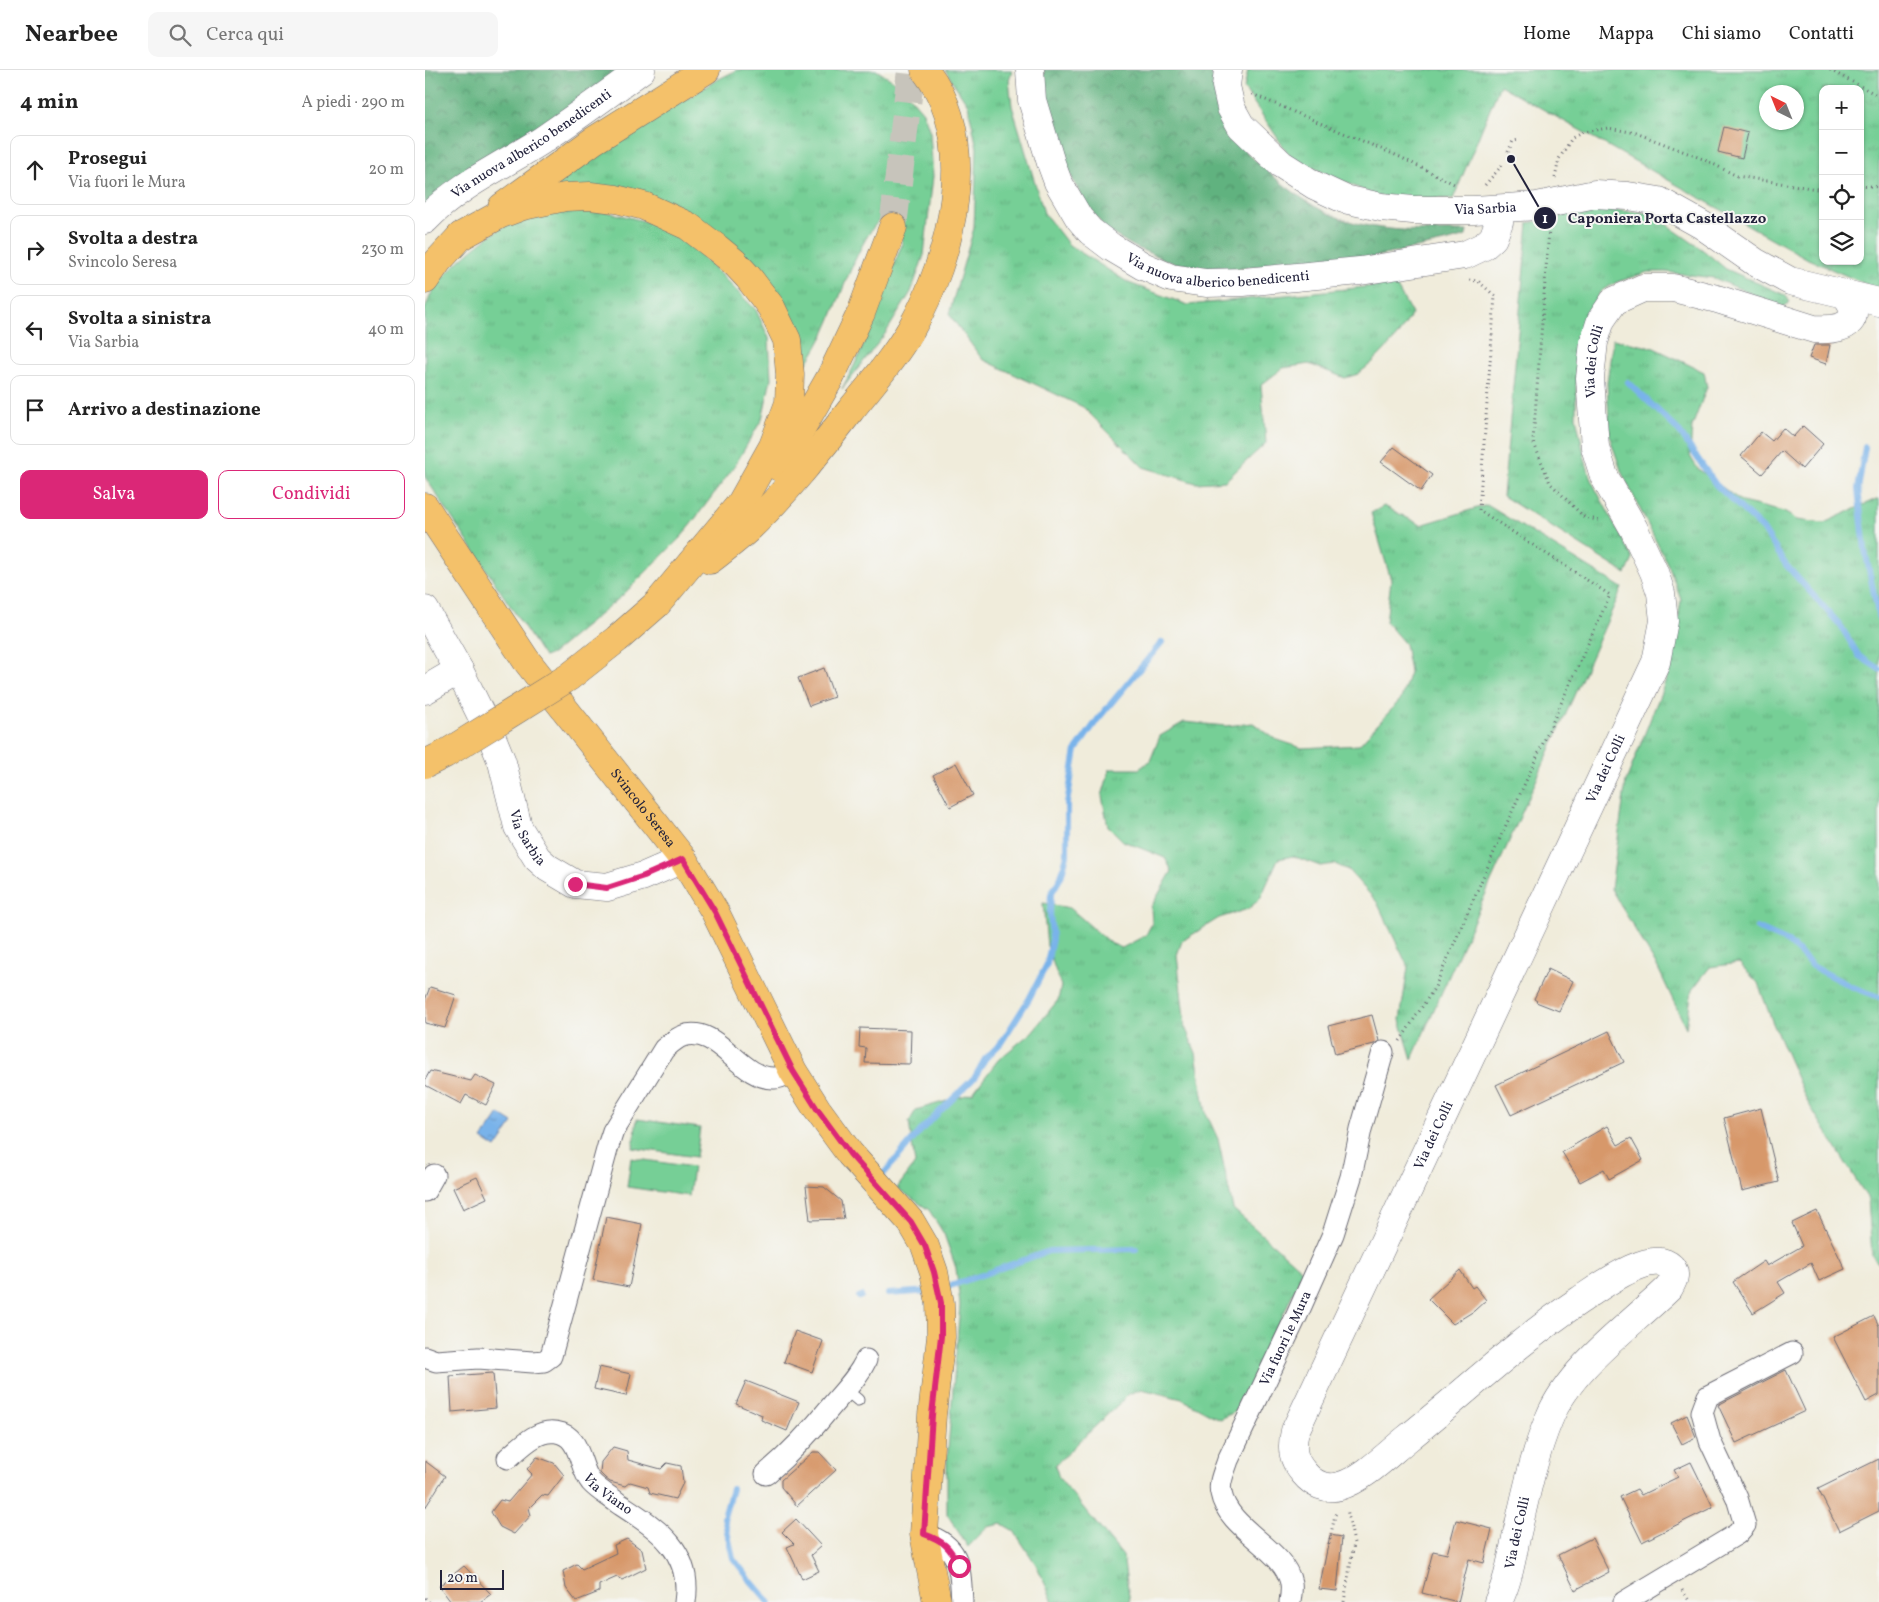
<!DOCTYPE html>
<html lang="it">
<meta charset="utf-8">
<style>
body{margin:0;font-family:Vollkorn,serif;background:#f6f6f6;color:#222}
.controls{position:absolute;right:15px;top:15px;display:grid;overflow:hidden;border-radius:10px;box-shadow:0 1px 4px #0004}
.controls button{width:45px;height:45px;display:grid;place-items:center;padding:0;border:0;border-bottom:1px solid #e0e0e0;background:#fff;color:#222;font:25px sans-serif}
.compass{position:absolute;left:1334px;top:15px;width:45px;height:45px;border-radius:50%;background:#fff;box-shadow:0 1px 4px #0004;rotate:317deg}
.scale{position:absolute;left:15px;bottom:12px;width:64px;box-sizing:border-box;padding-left:5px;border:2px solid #22223b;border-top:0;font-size:14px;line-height:18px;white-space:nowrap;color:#22223b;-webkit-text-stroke:4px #f6f6f2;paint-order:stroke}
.stop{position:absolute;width:15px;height:15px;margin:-11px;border:4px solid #db2777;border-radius:50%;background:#fff}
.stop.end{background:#db2777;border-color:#fff;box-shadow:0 1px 5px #0008}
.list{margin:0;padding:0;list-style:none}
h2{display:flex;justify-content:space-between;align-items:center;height:65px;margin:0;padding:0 20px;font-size:21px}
h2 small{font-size:16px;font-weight:400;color:#767676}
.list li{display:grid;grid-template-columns:32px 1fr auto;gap:15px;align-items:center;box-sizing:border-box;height:70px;margin:0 10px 10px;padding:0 10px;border:1px solid #e0e0e0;border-radius:10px}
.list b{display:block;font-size:19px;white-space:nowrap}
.list p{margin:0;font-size:16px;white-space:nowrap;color:#767676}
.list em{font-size:16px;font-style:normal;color:#767676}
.actions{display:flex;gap:10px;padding:15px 20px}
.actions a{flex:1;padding:11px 0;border:1px solid #db2777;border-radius:10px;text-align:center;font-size:18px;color:#db2777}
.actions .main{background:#db2777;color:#fff}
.icon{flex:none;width:28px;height:28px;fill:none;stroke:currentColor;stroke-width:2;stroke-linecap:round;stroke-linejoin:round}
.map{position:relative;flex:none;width:1454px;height:1532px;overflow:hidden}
header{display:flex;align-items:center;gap:30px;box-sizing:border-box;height:70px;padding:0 25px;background:#fff;border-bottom:1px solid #e0e0e0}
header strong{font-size:24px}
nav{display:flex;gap:28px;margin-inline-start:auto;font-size:18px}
.search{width:350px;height:45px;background:#f6f6f6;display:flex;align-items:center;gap:12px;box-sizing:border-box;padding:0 18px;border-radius:10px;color:#767676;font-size:19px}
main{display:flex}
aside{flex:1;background:#fff}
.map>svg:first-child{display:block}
.grass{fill:url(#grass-tufts);stroke:#4c7868;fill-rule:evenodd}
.forest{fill:url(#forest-crowns);stroke:#416a5d}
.pitch{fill:#76cf96;stroke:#4c7868}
.water{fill:url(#water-ripples);stroke:#4e6a92}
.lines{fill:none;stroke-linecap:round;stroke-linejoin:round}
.stream{stroke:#79b3ea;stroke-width:6}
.building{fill:#d7986b}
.trunk-tunnel{stroke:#c7c4bb;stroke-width:28;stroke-dasharray:28 14;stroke-linecap:butt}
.service-casing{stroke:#6a6973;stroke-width:13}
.minor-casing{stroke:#6a6973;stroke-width:23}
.tertiary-casing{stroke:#6a6973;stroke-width:29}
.primary-casing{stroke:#6a6973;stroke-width:29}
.trunk-casing{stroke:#6a6973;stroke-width:29}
.path{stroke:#6a6973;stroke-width:3;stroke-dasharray:1 4;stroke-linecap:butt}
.service{stroke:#fff;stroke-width:11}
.minor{stroke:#fff;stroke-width:21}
.tertiary{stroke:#fff;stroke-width:28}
.primary{stroke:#f4c16a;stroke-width:28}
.trunk{stroke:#f4c16a;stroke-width:28}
.trunk-bridge-casing{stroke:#6a6973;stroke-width:29;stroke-linecap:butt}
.trunk-bridge{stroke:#f4c16a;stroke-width:28}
.route{stroke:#db2777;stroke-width:6}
.labels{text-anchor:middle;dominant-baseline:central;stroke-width:4;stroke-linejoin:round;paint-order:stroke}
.street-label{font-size:14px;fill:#22223b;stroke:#f6f6f2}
.leader{fill:none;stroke:#22223b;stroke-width:2}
.callout-dot{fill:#22223b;stroke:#f6f6f2;stroke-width:2}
.mark-label{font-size:15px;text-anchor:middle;font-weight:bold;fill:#fff}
.callout-label{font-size:15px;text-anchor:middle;font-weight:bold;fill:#22223b;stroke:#f6f6f2;stroke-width:4;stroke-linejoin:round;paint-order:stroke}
</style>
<header>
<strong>Nearbee</strong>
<div class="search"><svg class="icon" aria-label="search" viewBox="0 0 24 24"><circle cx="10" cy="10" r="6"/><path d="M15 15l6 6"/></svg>Cerca qui</div>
<nav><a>Home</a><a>Mappa</a><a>Chi siamo</a><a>Contatti</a></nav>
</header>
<main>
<aside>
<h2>4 min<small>A piedi · 290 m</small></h2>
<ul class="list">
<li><svg class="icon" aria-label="ahead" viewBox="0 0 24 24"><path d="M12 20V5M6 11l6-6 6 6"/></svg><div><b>Prosegui</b><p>Via fuori le Mura</p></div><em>20 m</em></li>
<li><svg class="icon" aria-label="right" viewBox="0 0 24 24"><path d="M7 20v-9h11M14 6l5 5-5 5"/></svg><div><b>Svolta a destra</b><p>Svincolo Seresa</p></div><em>230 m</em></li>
<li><svg class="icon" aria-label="left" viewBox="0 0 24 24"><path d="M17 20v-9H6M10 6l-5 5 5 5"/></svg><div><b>Svolta a sinistra</b><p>Via Sarbia</p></div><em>40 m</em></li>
<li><svg class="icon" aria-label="arrive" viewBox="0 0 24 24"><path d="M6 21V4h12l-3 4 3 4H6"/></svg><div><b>Arrivo a destinazione</b></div></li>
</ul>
<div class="actions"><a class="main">Salva</a><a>Condividi</a></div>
</aside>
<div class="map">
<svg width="1454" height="1532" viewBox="0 0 1454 1532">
<defs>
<pattern id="grass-tufts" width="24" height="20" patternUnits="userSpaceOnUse" patternTransform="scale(1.25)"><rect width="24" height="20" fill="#76cf96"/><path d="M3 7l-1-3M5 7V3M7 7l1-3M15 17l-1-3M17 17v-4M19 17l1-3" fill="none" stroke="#66b182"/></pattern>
<pattern id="forest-crowns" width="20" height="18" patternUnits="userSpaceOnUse" patternTransform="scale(1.25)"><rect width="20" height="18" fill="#60b27f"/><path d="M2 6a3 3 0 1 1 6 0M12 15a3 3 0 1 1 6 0" fill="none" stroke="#4f9069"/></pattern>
<pattern id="water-ripples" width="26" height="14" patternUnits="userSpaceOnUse" patternTransform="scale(1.25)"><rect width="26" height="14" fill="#79b3ea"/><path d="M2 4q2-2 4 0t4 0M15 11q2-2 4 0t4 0" fill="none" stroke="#6391bf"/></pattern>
</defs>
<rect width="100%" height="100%" fill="#f6f6f2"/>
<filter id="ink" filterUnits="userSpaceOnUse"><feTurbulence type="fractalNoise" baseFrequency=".02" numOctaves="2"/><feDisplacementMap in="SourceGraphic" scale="10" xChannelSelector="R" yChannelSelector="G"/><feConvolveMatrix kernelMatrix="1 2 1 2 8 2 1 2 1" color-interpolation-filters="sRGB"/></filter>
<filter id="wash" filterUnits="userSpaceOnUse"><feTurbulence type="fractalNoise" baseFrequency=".0096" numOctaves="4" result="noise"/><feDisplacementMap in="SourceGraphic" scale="20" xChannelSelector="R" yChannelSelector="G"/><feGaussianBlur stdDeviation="1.12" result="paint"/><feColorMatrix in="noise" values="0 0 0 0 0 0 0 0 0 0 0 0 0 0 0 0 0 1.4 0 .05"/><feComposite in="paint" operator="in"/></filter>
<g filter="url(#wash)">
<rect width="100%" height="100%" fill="#f0ecdb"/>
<g class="grass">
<path d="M312,0H451L475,15L498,42L505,62L508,106L499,185L486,222L460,264L417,319L434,286L477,174C476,161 476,149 460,146C435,161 413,237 398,266C390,282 379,297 370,312L369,277L277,158L128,121L125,114L290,11Z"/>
<path d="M520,0H587L584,10L587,36L619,143L644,175L704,213L763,235L970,214L987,244L971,268L948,292L933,304L920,308L884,294L858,298L836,315L841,373L800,411L771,413L718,397L658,337L557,289L524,244L549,158L552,78L543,35Z"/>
<path d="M823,0H1454V220L1383,189L1075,15L1028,129L951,126L866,88L819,18ZM1398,19H1435V191H1398ZM1342,22H1372V52H1342Z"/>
<path d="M1169,139L1225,143L1278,180L1301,199L1360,225L1365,232L1358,237L1289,208L1241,202H1223L1192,212L1176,221L1159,248L1151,290V347L1160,389L1166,410L1208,489L1201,504L1078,426L1103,153Z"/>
<path d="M140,141L183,142L219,151L243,161L276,185L331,240L344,268L346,309L337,349L309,397L257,466L198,525L127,584L119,587L0,407V240C2,234 4,228 7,222C18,202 63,164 84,154C101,146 121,143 140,141Z"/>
<path d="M1188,269L1229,278L1279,302L1282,317L1267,357L1265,386L1272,398L1317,432L1359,442L1372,450L1399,453L1451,429H1454V1194L1447,1186L1443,1129L1382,1031L1347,951L1333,913L1314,893L1285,897L1267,920L1261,958L1233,898L1186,819L1201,711L1246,597L1256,530L1244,497L1197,403L1185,368L1182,312Z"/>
<path d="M1062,435L1197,518L987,989L975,950L983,897L952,832L923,800L910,794L895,796L868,786L853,789L835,829L823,839L794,848L757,871L752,885L760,957L771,983L781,1043L793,1069L808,1139L878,1201L818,1333L808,1343L794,1349L757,1329L717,1319L704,1324L630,1395L634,1408L698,1486L705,1532H628L612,1496L589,1461L577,1454L562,1457L543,1477L522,1444V1391L535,1235L531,1198L519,1164L504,1140L472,1118L490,1094L484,1052L491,1040L548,1023L573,990L607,962L633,930L636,916L622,876L618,833L645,838L685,873L697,878L721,865L727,853L726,837L747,801L740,788L698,771L683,756L677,726L685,699H714L725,691L735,666L759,652L801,656L828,653L850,669L877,678L934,675L976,629L985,602L980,574L961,552L966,510L946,443L959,436L996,455Z"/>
</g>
<g class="forest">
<path d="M0,0H195L173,18L0,135Z"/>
<path d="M619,0H789C789,5 788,10 788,15C789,23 805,62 809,68C830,93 877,133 907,145C950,163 996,161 1042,161L1041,166L1024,171L940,189L872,192L796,201L748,193L710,177L681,160L658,130L637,88L618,19Z"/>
</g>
<g class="pitch">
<path d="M212,1049L275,1058L271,1087L208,1078Z"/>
<path d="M206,1088L268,1097L264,1126L202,1117Z"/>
</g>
<path class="water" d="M74,1044L88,1053L71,1078L57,1069Z"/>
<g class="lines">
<g class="stream">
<path d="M1203,312L1253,360L1291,415L1338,459L1361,495L1415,555L1434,586L1454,599"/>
<path d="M1440,377L1433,419L1440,480L1454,549"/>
<path d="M1332,858L1363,872L1389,897L1425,916L1454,927"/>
<path d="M455,1108L498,1058L550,1007L560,989L576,973L604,929L622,894L627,869L625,842L626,824L636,807L642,785V733L651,680L673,649L737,572"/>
<path d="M520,1218L624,1181L711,1179"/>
<path d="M463,1224L506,1221"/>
<path d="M434,1227L436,1226"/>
<path d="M307,1419L299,1447L308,1488L325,1510L344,1532"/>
</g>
</g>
<g id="blocks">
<g class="building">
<path d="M1299,57L1323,63L1317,88L1293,82Z"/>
<path d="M1389,275H1405L1401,294L1384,288Z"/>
<path d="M1378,356L1398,374L1377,399L1357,381L1337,404L1316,386L1336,362L1347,371L1358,358L1368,367Z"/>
<path d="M969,377L1007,405L996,421L956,392Z"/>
<path d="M399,598L409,627L384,636L373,608Z"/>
<path d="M531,693L548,725L525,737L508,705Z"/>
<path d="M1123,899L1148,911L1134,941L1111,932L1112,931L1109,929Z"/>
<path d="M5,917L31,925L20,958L0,953V930Z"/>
<path d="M947,945L954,971L949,974L910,984L903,956Z"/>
<path d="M435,958L486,960L485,994L440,993L441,978L434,977Z"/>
<path d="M1184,961L1199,992L1086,1045L1071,1015Z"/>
<path d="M5,1001L46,1011L50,1005L71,1015L61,1035L41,1025L36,1034L0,1015V1010Z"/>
<path d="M1336,1038L1354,1112L1317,1121L1299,1048Z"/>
<path d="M1182,1056L1193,1075L1206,1068L1218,1090L1184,1109L1179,1099L1155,1112L1137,1082Z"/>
<path d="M52,1107L62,1128L38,1139L28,1118Z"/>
<path d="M381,1116L399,1117L416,1131L419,1149L385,1150Z"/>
<path d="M1392,1141L1420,1199L1394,1211L1386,1193L1353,1212L1360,1223L1328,1243L1308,1212L1339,1191L1342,1196L1377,1176L1367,1153Z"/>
<path d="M181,1147L217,1154L204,1217L168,1210Z"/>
<path d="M1035,1200L1047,1218L1050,1216L1061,1230L1049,1241L1028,1254L1003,1229Z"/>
<path d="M1449,1246L1454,1256V1325L1441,1332L1408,1267Z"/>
<path d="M370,1261L398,1271L387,1302L359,1292Z"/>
<path d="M174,1297L206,1304L201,1326L169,1319Z"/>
<path d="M1361,1300L1380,1341L1311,1373L1293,1335Z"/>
<path d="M68,1303L71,1338L27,1342L25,1306Z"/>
<path d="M321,1311L374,1332L362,1361L336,1350L337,1345L311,1334Z"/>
<path d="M1262,1345L1271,1367L1257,1374L1246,1353Z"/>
<path d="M188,1377L202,1381L203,1390L236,1399L242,1393L256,1396L258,1413L250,1429L225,1423L223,1417L205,1412L200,1416L185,1412L180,1408L175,1403L176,1392Z"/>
<path d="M388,1382H394L411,1400L372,1436L356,1417V1410Z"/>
<path d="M112,1387L129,1393L139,1405L123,1426L117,1425L104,1438L106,1445L89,1464L75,1457L66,1442L75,1430L83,1432L107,1404L102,1399Z"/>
<path d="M1454,1389V1441L1414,1461L1393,1419Z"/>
<path d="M0,1391L20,1406L0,1438Z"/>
<path d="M1266,1392L1288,1437L1217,1472L1195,1427L1212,1419L1216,1425L1253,1407L1249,1400Z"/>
<path d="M371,1449L396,1476L386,1485L394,1501L377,1509L362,1477L369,1474L357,1462Z"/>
<path d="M1031,1450L1067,1459L1059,1493L1044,1489L1033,1532L997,1523L1008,1481L1022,1484Z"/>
<path d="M905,1465L917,1467L912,1521L894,1519Z"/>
<path d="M1167,1468L1184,1502L1150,1520L1133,1485Z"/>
<path d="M202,1469L217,1480L221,1498L197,1510L192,1507L174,1515V1522L151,1531L141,1518L138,1501L152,1494L157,1499L191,1483L189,1475Z"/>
<path d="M39,1496L66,1524L55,1532H26L14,1516Z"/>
</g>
</g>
</g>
<g filter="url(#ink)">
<use href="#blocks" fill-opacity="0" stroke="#6a6973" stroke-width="1"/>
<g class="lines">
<path class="trunk-tunnel" d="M468,157L486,0"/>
<defs>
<path id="service" d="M418,1322L427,1325L433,1330"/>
<g id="minor">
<path d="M0,1121L9,1105"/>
<path d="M0,1287L11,1291L53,1288L108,1292L119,1291L126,1286L183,1076L188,1061L239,979C244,975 251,968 258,966C293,954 315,1010 350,1008C356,1008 362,1004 368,1001"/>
<path id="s1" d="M83,1388C96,1377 112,1359 131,1362C157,1366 153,1396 166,1412C173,1420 184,1426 193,1433C231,1458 268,1480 260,1532"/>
<path d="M341,1404C367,1382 388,1359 409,1333C421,1319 433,1307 441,1290"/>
<path d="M499,1464C536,1476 535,1498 537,1532"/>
<path id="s2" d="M865,1532C866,1526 867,1519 866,1513C859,1478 803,1460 796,1423C793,1413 800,1400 803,1390L872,1245L908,1164L926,1107L936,1059L958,982"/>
<path d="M1199,1532L1312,1464L1320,1455L1312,1428L1285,1371L1277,1342L1283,1326L1367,1283"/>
</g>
<g id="tertiary">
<path id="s3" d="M605,0L607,30L626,93L633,112L654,148L665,161L686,177L718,196L746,208L781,213L818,212L935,201L1040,185L1059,176L1068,168L1074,152L1072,139"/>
<path id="s4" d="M803,0L801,16L806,38L816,56L856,94L889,115L919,129L956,137L988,140H1049L1112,136L1170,124L1203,126L1234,131L1277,155L1330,192L1365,211L1454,232"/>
<path id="s5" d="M0,150C32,116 77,96 116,71C150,48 183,24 216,0"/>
<path id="s6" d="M0,540L34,600L66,665L77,692L93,757L112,788L123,798L150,814L182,817L219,806L258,789"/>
<path d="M0,620L34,600"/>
<path id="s7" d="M1073,1532C1084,1510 1087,1486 1092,1463C1101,1424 1109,1385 1124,1349C1145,1297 1205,1256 1244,1218C1248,1211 1252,1204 1246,1197C1227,1177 1172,1219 1155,1230C1094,1271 1040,1322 983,1368C964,1383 939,1409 915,1416C901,1420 888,1414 879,1403C867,1389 866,1378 870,1361L1231,592L1239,551L1236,523L1229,502L1209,459L1179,406L1170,377L1165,308L1169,272L1176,250L1189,231L1218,218H1248L1292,229L1389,259C1402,260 1430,260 1428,240C1428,235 1424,230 1422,226"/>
</g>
<g id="primary">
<path d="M0,210L13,191L36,166"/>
<path id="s8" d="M0,437L101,590L258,789L290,842L368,1001L392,1039L425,1084L486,1152L500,1176L509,1202L515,1233L516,1267L507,1345L499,1464L512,1532"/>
</g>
<g id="trunk">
<path d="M77,137L168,71L281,0"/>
<path d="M36,166L74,145L98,136L140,127L165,126L191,129L219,136L263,156L292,178L309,192L323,207L346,237L362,270L365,305L364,333L348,376L316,433L232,534"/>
<path d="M354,397L405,308L436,243L468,157"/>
<path d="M285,490C298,480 311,470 323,459C360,424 394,381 425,341C446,315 469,288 486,259C527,187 556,71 500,0"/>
</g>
</defs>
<use href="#service" class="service-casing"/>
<use href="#minor" class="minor-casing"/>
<use href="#tertiary" class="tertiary-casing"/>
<use href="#primary" class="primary-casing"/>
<use href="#trunk" class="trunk-casing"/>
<g class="path">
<path d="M1405,0L1454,26"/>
<path d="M827,24L975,87L1031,115"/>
<path d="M1083,82L1088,71L1094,70"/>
<path d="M1130,108L1134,89L1147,68L1158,62L1183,58L1211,63L1278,89L1312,106L1398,120"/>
<path d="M1060,115L1079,93"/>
<path d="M1435,115L1454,117"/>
<path d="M1124,159L1108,371L1125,413L1159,447L1176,451"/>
<path d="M975,971L1010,917L1077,764L1185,525L1054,440L1070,226L1053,211L1044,210"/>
<path d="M904,1474L910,1445L913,1441"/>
<path d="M1257,1520L1265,1532"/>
<path d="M0,1528L4,1532"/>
<path d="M919,1532L929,1473L922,1439"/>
</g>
<use href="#service" class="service"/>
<use href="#minor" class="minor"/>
<use href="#tertiary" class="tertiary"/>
<use href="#primary" class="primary"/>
<use href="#trunk" class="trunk"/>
<defs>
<path id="trunk-bridge" d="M0,694L20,684L144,607L192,569L232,534"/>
</defs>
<use href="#trunk-bridge" class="trunk-bridge-casing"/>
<use href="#trunk-bridge" class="trunk-bridge"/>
</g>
</g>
<g class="lines" filter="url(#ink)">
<path class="route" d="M150,814L182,818L219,806L258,789L290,842L368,1001L392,1039L425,1084L486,1152L500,1176L509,1202L516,1233V1266L507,1345L499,1464C519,1471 525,1477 534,1496"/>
</g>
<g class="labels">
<g class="street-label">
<text stroke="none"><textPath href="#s5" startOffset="131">Via nuova alberico benedicenti</textPath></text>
<text stroke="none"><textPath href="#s4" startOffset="329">Via Sarbia</textPath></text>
<text stroke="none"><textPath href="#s3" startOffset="314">Via nuova alberico benedicenti</textPath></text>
<text stroke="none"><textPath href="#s7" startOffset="2051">Via dei Colli</textPath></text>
<text stroke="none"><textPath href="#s7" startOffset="1616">Via dei Colli</textPath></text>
<text stroke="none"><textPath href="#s8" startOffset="372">Svincolo Seresa</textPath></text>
<text stroke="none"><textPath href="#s6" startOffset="251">Via Sarbia</textPath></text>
<text stroke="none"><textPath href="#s7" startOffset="1211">Via dei Colli</textPath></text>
<text stroke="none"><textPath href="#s2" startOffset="304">Via fuori le Mura</textPath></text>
<text stroke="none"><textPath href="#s1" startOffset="141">Via Viano</textPath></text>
<text stroke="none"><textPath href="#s7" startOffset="72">Via dei Colli</textPath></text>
</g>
</g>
<path class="leader" d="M1086 89L1120 148"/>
<g class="callout-dot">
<circle cx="1086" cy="89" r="5"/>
<circle cx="1120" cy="148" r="12"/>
</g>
<g class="mark-label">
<text x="1120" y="153">1</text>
</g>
<g class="callout-label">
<text x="1242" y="153">Caponiera Porta Castellazzo</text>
</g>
</svg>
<div class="controls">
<button>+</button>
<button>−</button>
<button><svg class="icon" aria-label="locate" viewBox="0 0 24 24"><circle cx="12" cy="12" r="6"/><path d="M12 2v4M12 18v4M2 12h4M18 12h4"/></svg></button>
<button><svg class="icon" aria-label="layers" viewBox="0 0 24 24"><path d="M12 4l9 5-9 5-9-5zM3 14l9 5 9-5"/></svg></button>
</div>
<svg class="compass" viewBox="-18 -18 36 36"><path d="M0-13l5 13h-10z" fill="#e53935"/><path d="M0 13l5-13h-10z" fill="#767676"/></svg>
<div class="scale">20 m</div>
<div class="stop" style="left:534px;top:1496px"></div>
<div class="stop end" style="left:150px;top:814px"></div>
</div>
</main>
